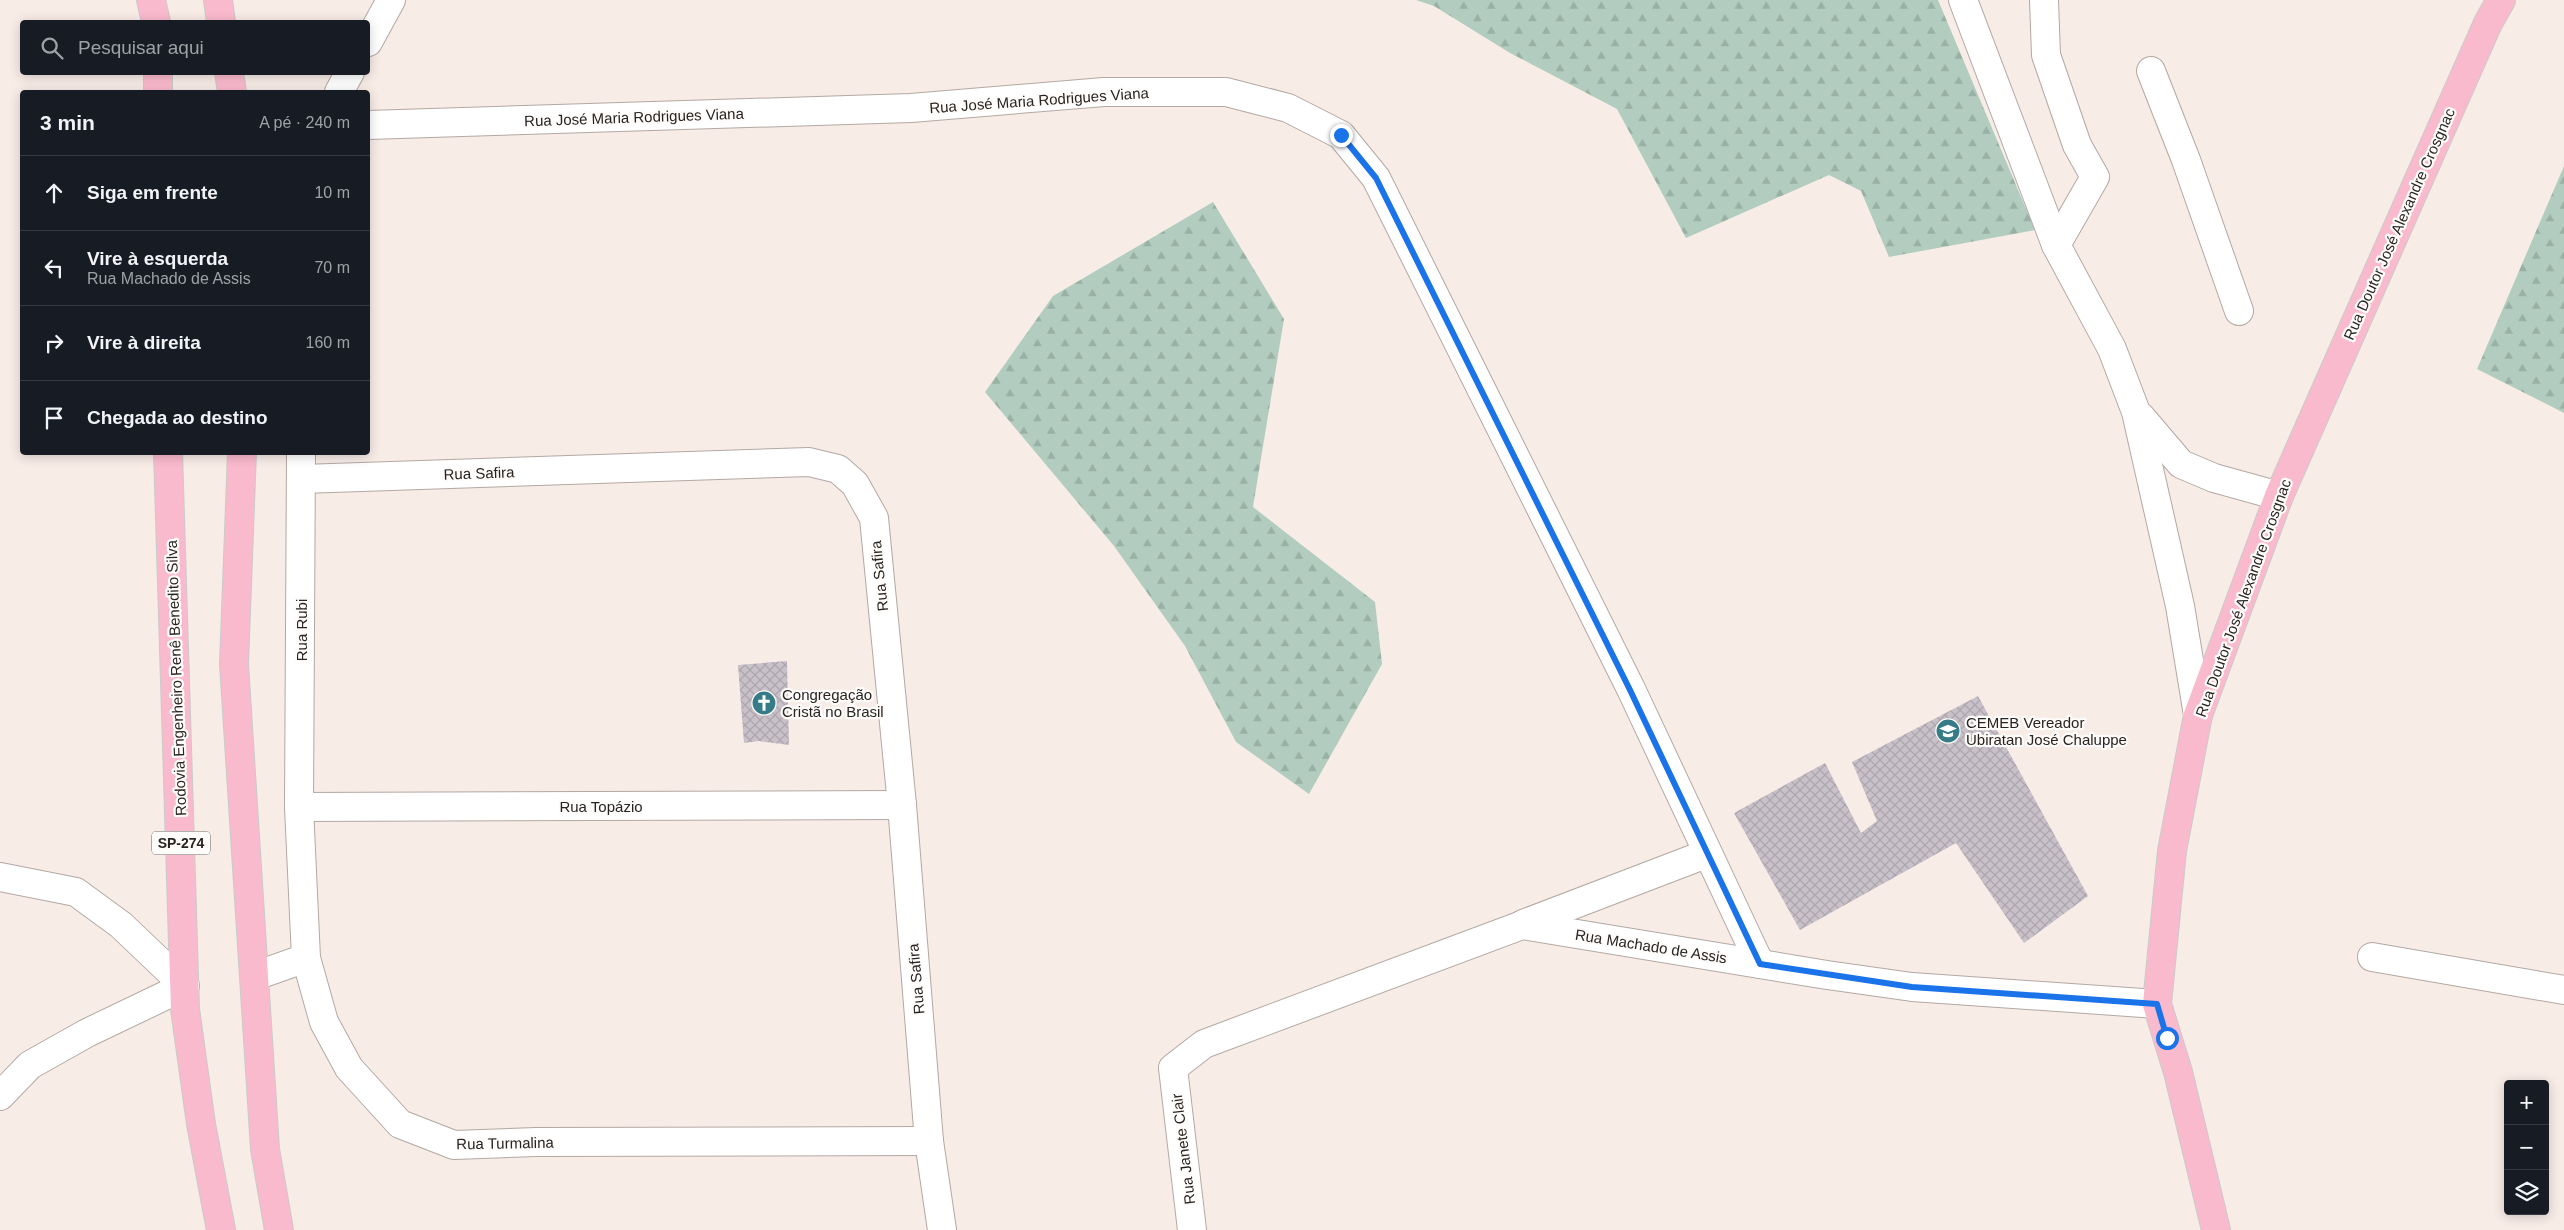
<!DOCTYPE html>
<html lang="pt">
<meta charset="utf-8">
<style>
body{margin:0;font-family:Helvetica,sans-serif;background:#242831;color:#f1f3f6}
.controls{position:absolute;right:15px;bottom:15px;display:grid;overflow:hidden;border-radius:5px;box-shadow:0 2px 12px #0003}
.controls button{width:45px;height:45px;display:grid;place-items:center;padding:0;border:0;border-bottom:1px solid #363941;background:#171b24;color:#f1f3f6;font:25px sans-serif}
.stop{position:absolute;width:15px;height:15px;margin:-11px;border:4px solid #1a73e8;border-radius:50%;background:#fff}
.stop.end{background:#1a73e8;border-color:#fff;box-shadow:0 1px 5px #0008}
.list{margin:0;padding:0;list-style:none}
h2{display:flex;justify-content:space-between;align-items:center;height:65px;margin:0;padding:0 20px;font-size:21px}
h2 small{font-size:16px;font-weight:400;color:#9ea1a6}
.list li{display:grid;grid-template-columns:32px 1fr auto;gap:15px;align-items:center;box-sizing:border-box;height:75px;padding:0 20px;border-top:1px solid #363941}
.list b{display:block;font-size:19px;white-space:nowrap}
.list p{margin:0;font-size:16px;white-space:nowrap;color:#9ea1a6}
.list em{font-size:16px;font-style:normal;color:#9ea1a6}
.icon{flex:none;width:28px;height:28px;fill:none;stroke:currentColor;stroke-width:2;stroke-linecap:round;stroke-linejoin:round}
.map{position:relative;flex:none;width:2564px;height:1230px;overflow:hidden}
.search{position:absolute;background:#171b24;box-shadow:0 2px 12px #0003;left:20px;top:20px;width:350px;height:55px;display:flex;align-items:center;gap:12px;box-sizing:border-box;padding:0 18px;border-radius:5px;color:#9ea1a6;font-size:19px}
.panel{position:absolute;background:#171b24;box-shadow:0 2px 12px #0003;left:20px;top:90px;width:350px;height:365px;border-radius:5px}
.map>svg:first-child{display:block}
.forest{fill:url(#forest-firs)}
.building{fill:url(#building-cross-hatch)}
.lines{fill:none;stroke-linecap:round;stroke-linejoin:round}
.minor-casing{stroke:#b3a8a3;stroke-width:30}
.major-casing{stroke:#cbcaca;stroke-width:30}
.minor{stroke:#fff;stroke-width:28}
.major{stroke:#fabacd;stroke-width:28}
.route{stroke:#1a73e8;stroke-width:6}
.labels{text-anchor:middle;dominant-baseline:central;stroke-width:4.5;stroke-linejoin:round;paint-order:stroke}
.shield{fill:#fefcfa;stroke:#686563;stroke-width:1}
.shield-label{font-size:14px;font-weight:bold;fill:#282422}
.street-label{font-size:15px;fill:#282422;stroke:#fefcfa}
.poi-label{font-size:15px;fill:#282422;stroke:#fefcfa;text-anchor:start}
</style>
<div class="map">
<svg width="2564" height="1230" viewBox="0 0 2564 1230">
<defs>
<pattern id="forest-firs" width="22" height="20" patternUnits="userSpaceOnUse" patternTransform="scale(1.25)"><rect width="22" height="20" fill="#b2cdc0"/><path d="M5 1l3.5 6h-7zM16 11l3.5 6h-7z" fill="#99b0a5"/></pattern>
<pattern id="building-cross-hatch" width="8" height="8" patternUnits="userSpaceOnUse" patternTransform="scale(1.25)"><rect width="8" height="8" fill="#c9c1ca"/><path d="M0 0l8 8M0 8l8-8" fill="none" stroke="#ada6ad"/></pattern>
</defs>
<rect width="100%" height="100%" fill="#f8ece7"/>
<g class="forest">
<path d="M1416,0H1938L2035,230L1889,257L1861,191L1829,175L1686,238L1617,109L1510,53L1434,6Z"/>
<path d="M2564,166V413L2477,369Z"/>
<path d="M1213,202L1284,319L1253,507L1375,602L1382,664L1309,794L1236,742L1185,646L1114,546L985,392L1053,296Z"/>
</g>
<g class="building">
<path d="M787,661L789,745L759,741L744,743L738,665Z"/>
<path d="M1978,696L2088,896L2024,943L1956,843L1800,930L1734,813L1825,763L1861,833L1877,821L1852,762Z"/>
</g>
<g class="lines">
<defs>
<g id="minor">
<path d="M1963,0L2056,245L2112,349L2136,412L2180,606L2198,715"/>
<path d="M2044,0L2046,55L2077,145L2095,177L2056,245"/>
<path d="M368,42L391,0"/>
<path d="M2151,71L2186,160L2239,311"/>
<path d="M339,92L350,72"/>
<path d="M368,125L911,108L1104,92H1226L1288,108L1341,135L1376,178L1631,689L1760,964"/>
<path d="M2141,417L2181,464L2214,478L2279,496"/>
<path d="M301,452L299,807L306,958L324,1022L349,1068L400,1124L454,1145L536,1142L929,1141"/>
<path d="M302,479L809,462L838,469L855,484L874,518L902,805L929,1141L942,1230"/>
<path d="M299,807L902,805"/>
<path d="M0,877L76,892L121,925L185,986L87,1033L30,1065L0,1096"/>
<path d="M1523,924L1706,854"/>
<path d="M2372,957L2564,990"/>
<path d="M255,976L306,958"/>
<path d="M1192,1230L1173,1068L1204,1044L1522,925L1827,975L1912,987L2157,1004"/>
</g>
<g id="major">
<path d="M151,0L156,22"/>
<path d="M218,0L221,22"/>
<path d="M158,72V92"/>
<path d="M229,72L232,92"/>
<path d="M168,452L185,1009L201,1124L221,1230"/>
<path d="M242,452L234,664L265,1149L279,1230"/>
<path d="M2216,1230L2178,1072L2157,1004L2172,851L2198,715L2279,496L2488,23L2501,0"/>
</g>
</defs>
<use href="#minor" class="minor-casing"/>
<use href="#major" class="major-casing"/>
<use href="#minor" class="minor"/>
<use href="#major" class="major"/>
</g>
<g class="lines">
<path class="route" d="M1341,135L1376,178L1630,690L1760,964L1912,987L2157,1004L2167,1038"/>
</g>
<defs>
<symbol id="church-disc" viewBox="-11 -11 22 22"><circle r="9.5" fill="#367c88" stroke="#fefcfa"/><path d="M-1.2-6h2.4v3.5h3.3v2.4h-3.3V6h-2.4V-.1h-3.3v-2.4h3.3Z" fill="#fff"/></symbol>
<symbol id="school-disc" viewBox="-11 -11 22 22"><circle r="9.5" fill="#367c88" stroke="#fefcfa"/><path d="M0-5L7-2L0 1L-7-2ZM-4 1L0 2.5L4 1V4Q0 6-4 4Z" fill="#fff"/></symbol>
</defs>
<g fill-rule="evenodd">
<use href="#church-disc" x="750" y="689" width="28" height="28"/>
<use href="#school-disc" x="1934" y="717" width="28" height="28"/>
</g>
<g class="labels">
<rect class="shield" x="152" y="831.5" width="58" height="23" rx="4"/>
<g class="shield-label">
<text x="181" y="843">SP-274</text>
</g>
<g class="street-label">
<text transform="translate(1039 100) rotate(-4)">Rua José Maria Rodrigues Viana</text>
<text transform="translate(634 117) rotate(-2)">Rua José Maria Rodrigues Viana</text>
<text transform="translate(2399 224) rotate(-66)">Rua Doutor José Alexandre Crosgnac</text>
<text transform="translate(479 473) rotate(-2)">Rua Safira</text>
<text transform="translate(879 576) rotate(-96)">Rua Safira</text>
<text transform="translate(2243 598) rotate(-70)">Rua Doutor José Alexandre Crosgnac</text>
<text transform="translate(301 630) rotate(-90)">Rua Rubi</text>
<text transform="translate(176 678) rotate(-92)">Rodovia Engenheiro Renê Benedito Silva</text>
<text x="601" y="806">Rua Topázio</text>
<text transform="translate(1651 946) rotate(9)">Rua Machado de Assis</text>
<text transform="translate(916 979) rotate(-95)">Rua Safira</text>
<text transform="translate(505 1143) rotate(-1)">Rua Turmalina</text>
<text transform="translate(1183 1149) rotate(-97)">Rua Janete Clair</text>
</g>
<g class="poi-label">
<text x="782" y="694">Congregação<tspan x="782" dy="17">Cristã no Brasil</tspan></text>
<text x="1966" y="722">CEMEB Vereador<tspan x="1966" dy="17">Ubiratan José Chaluppe</tspan></text>
</g>
</g>
</svg>
<div class="controls">
<button>+</button>
<button>−</button>
<button><svg class="icon" aria-label="layers" viewBox="0 0 24 24"><path d="M12 4l9 5-9 5-9-5zM3 14l9 5 9-5"/></svg></button>
</div>
<div class="stop" style="left:2167px;top:1038px"></div>
<div class="stop end" style="left:1341px;top:135px"></div>
<div class="search"><svg class="icon" aria-label="search" viewBox="0 0 24 24"><circle cx="10" cy="10" r="6"/><path d="M15 15l6 6"/></svg>Pesquisar aqui</div>
<section class="panel">
<h2>3 min<small>A pé · 240 m</small></h2>
<ul class="list">
<li><svg class="icon" aria-label="ahead" viewBox="0 0 24 24"><path d="M12 20V5M6 11l6-6 6 6"/></svg><div><b>Siga em frente</b></div><em>10 m</em></li>
<li><svg class="icon" aria-label="left" viewBox="0 0 24 24"><path d="M17 20v-9H6M10 6l-5 5 5 5"/></svg><div><b>Vire à esquerda</b><p>Rua Machado de Assis</p></div><em>70 m</em></li>
<li><svg class="icon" aria-label="right" viewBox="0 0 24 24"><path d="M7 20v-9h11M14 6l5 5-5 5"/></svg><div><b>Vire à direita</b></div><em>160 m</em></li>
<li><svg class="icon" aria-label="arrive" viewBox="0 0 24 24"><path d="M6 21V4h12l-3 4 3 4H6"/></svg><div><b>Chegada ao destino</b></div></li>
</ul>
</section>
</div>
